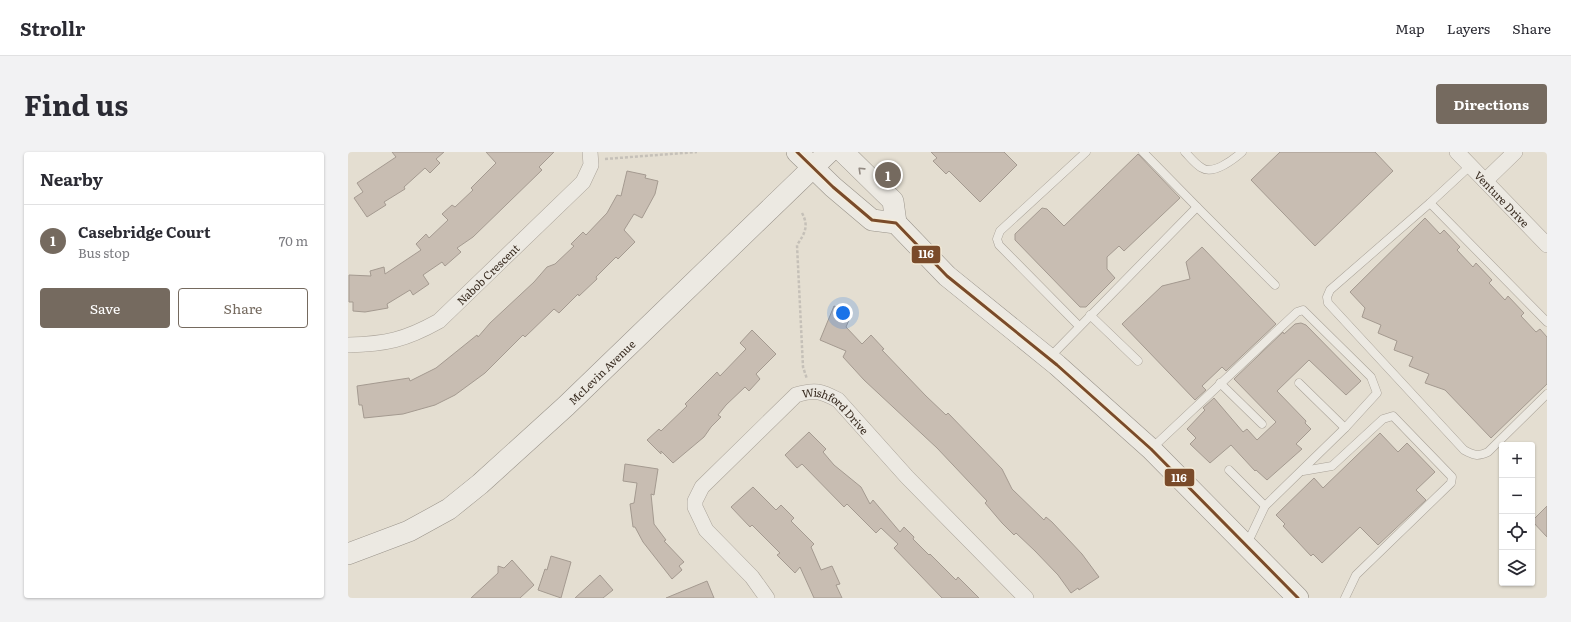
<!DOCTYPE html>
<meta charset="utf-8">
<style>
body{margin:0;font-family:Literata,serif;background:#f2f2f3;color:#2b2b33}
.controls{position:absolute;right:12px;bottom:12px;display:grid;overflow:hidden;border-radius:4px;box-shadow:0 1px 3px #0004}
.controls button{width:36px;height:36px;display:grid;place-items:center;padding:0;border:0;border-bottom:1px solid #e1e1e2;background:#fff;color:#2b2b33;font:20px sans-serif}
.you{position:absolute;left:495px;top:161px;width:14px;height:14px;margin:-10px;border:3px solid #fff;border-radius:50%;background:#1a73e8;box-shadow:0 0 0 6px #1a73e833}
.badge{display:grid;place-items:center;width:26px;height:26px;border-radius:50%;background:#756a5f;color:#fff;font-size:13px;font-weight:700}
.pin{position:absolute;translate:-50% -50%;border:2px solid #fff;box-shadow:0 1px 4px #0006}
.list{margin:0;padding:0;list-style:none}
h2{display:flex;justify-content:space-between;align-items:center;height:52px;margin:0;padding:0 16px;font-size:17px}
h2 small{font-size:13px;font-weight:400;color:#7c7c81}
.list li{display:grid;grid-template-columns:26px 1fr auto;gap:12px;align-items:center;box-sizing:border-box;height:72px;padding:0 16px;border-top:1px solid #e1e1e2}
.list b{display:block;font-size:15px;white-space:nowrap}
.list p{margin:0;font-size:13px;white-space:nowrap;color:#7c7c81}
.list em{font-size:13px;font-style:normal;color:#7c7c81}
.actions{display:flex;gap:8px;padding:12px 16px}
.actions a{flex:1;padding:9px 0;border:1px solid #756a5f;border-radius:4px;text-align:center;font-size:14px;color:#756a5f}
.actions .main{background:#756a5f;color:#fff}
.icon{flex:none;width:22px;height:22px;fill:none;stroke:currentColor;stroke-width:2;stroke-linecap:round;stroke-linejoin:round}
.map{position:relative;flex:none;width:1199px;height:446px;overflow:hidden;border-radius:4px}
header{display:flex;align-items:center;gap:24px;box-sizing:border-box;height:56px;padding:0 20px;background:#fff;border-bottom:1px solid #e1e1e2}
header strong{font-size:19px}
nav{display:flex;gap:22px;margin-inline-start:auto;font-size:14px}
.intro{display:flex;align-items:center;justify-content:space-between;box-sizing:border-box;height:96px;padding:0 24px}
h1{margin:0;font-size:28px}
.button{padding:10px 18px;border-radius:4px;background:#756a5f;color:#fff;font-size:14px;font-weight:700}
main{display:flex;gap:24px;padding:0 24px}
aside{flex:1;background:#fff;border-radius:4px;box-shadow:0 1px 3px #0004}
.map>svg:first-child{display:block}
.building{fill:#c8bdb2;stroke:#a49a90}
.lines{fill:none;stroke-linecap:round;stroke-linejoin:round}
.lane-casing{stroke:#aaa399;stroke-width:9}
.street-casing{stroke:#aaa399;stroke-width:16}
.secondary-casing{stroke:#99938a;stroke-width:22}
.path{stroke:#c5c0b8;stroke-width:2.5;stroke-dasharray:3 2;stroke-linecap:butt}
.lane{stroke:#ece9e2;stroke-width:8}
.street{stroke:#ece9e2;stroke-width:15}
.secondary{stroke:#ece9e2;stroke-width:21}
.bus-1-casing{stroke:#f4ebd8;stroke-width:6}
.bus-1{stroke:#7a4b2a;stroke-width:3}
.oneway{stroke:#928a82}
.labels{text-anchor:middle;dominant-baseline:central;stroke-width:3.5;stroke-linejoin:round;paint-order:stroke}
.street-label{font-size:11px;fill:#392c21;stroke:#f4ebd8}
.line-badge{stroke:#f4ebd8;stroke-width:1.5}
.badge-label{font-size:11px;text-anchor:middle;font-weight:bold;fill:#fff}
</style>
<header>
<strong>Strollr</strong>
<nav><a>Map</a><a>Layers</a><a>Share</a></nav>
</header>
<div class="intro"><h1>Find us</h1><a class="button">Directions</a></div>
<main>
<aside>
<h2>Nearby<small></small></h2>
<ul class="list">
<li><span class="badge">1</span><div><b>Casebridge Court</b><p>Bus stop</p></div><em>70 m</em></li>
</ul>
<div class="actions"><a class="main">Save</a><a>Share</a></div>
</aside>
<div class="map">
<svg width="1199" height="446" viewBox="0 0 1199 446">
<rect width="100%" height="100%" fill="#e4ded1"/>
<g class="building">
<path d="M44,0H96L88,7L92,11L82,21L77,16L56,35L57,37L36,50L38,53L19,65L6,46L15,40L9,31L48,5Z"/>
<path d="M138,0H206L191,15L194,18L125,85L109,96L113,100L97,114L94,110L75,123L81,132L65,143L62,138L39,152L40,156L17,160L5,159V150H1V123L23,124L22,119L36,115L37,122L73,98L68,92L78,82L81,86L100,68L94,62L104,53L107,55L125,38L123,36L148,11Z"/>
<path d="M583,0H656L669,13L632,50L601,19L598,22L585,9L589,6Z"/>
<path d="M932,0H1027L1045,19L967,94L903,28Z"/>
<path d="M790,2L832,46L776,99L771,94L759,105V117L767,126L738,155H732L667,88V82L694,56L699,57L716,74Z"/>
<path d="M279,19L298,23L297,26L310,29L307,42L294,66L286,62L276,78L287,90L270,107L268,105L248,125L249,127L231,144L230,142L211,161L206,157L177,185L175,183L137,221L107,243L87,253L55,262L16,266L14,253H11L9,234L61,226L62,229L88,216L129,183L130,185L142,171L186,130L199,115L207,112L226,94L223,92L235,80L238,83L259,61L269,43L273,44Z"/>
<path d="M1077,66L1092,82L1096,78L1112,95L1109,98L1125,115L1128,111L1144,128L1141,131L1157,148L1160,144L1176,161L1173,164L1188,180L1192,177L1199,185V232L1143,286L1097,238L1077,231L1081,222L1061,214L1065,205L1046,198L1049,189L1030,181L1033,173L1014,165L1017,156L1002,140Z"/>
<path d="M854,95L928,172L878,219L874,215L854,234L858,238L847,248L774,172L814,134L842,127L838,110Z"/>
<path d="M486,154L504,161L498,175L514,192L523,183L536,197L534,198L578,244L598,263L600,261L654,317L664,337L696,368L698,365L704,370L734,402L751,425L731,438L730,436L723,441L710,423L687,399L668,381L666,383L654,371L637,351L639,349L589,296L516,228L495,205L498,199L472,188Z"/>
<path d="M953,171L958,173L1013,229L998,243L961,208L929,239L958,269L957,271L963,277L948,292L954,297L919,328L908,318L907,319L883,293L862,311L842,292L848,286L839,277L857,258L855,256L866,246L895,280L899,277L909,288L928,270L886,227L935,180L936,182L947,172Z"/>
<path d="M404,178L428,202L408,222L412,227L401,239L397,235L378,253L370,263L373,265L363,275L356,285L325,311L313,299V302L299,288L311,277L313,279L339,254L337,252L369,220L372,224L398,197L392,191Z"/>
<path d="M461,280L478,297L475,300L486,313L513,335L522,352L525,348L552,380L556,375L566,385L565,387L581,403L582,402L608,428L610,425L631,446H594L546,396L550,392L533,376L528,381L499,352L496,355L454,312L449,316L437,303Z"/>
<path d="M1032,281L1050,300L1059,291L1087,320L1068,338L1078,348L1030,393L1012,375L974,411L965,402L963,404L935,374L937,372L928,363L966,326L975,336Z"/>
<path d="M277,312L310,317L306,343L303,342L306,372L318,388L316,389L336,410L331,414L334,418L324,427L295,390L287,375H285L282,352L286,351L289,331L275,329Z"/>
<path d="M405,335L428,358L433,353L446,366L443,369L466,392L463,395L473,418L484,414L492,432L488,433L494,446H466L452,415L447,421L429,403L432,401L404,373L402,375L383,355Z"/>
<path d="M1199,354V385L1184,369Z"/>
<path d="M203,404L223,410L213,446L190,438L197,417L199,418Z"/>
<path d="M164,408L186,433L172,446H123L150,421V414L156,416Z"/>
<path d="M252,423L265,438L255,446H227Z"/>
<path d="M359,429L366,446H318Z"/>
</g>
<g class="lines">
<defs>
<g id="lane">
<path d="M795,0L849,55"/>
<path d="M837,0C842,5 847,12 854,16C865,23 885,8 894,0"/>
<path d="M1122,14L1082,51L982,138L979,145L980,151L1116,298C1125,303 1130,305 1140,300L1199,242"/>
<path d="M1082,51L1199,170"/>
<path d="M742,163L790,209"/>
<path d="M731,174L651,93L649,87L652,79L738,0"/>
<path d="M701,206L849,55L927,133"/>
<path d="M872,231L914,272"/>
<path d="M951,231L997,276"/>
<path d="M803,297L949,160L955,158L1023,225L1029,241L997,276L917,354L899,392"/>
<path d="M881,318L917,354"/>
<path d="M955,319L984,314L1035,267L1045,264L1104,325L1103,331L1008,423L997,446"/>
</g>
<g id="street">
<path id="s1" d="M1109,0L1199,93"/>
<path d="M1137,29L1167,0"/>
<path id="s2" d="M0,193C38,192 57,188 91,169L235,30L243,13L242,0"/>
<path id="s3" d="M419,446L404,425L358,378L347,355V349L354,335L448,243C467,237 473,239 490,248L559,325L678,446"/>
</g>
<g id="secondary">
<path d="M449,0L485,35L524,68L548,71L599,124L709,213L803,297L950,446"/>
<path d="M495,0L545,49L548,71"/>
<path id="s4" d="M0,402L61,379L101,357L132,332L218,254L481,0"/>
</g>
</defs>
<use href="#lane" class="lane-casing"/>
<use href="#street" class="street-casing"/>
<use href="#secondary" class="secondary-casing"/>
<g class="path">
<path d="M257,7L349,0"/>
<path d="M454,61C461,74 457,81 449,93L455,215L459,227"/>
</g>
<use href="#lane" class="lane"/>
<use href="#street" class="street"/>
<use href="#secondary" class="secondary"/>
<defs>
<path id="bus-1" d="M449,0L485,35L524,68L548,71L599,124L709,213L803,297L950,446"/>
</defs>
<use href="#bus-1" class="bus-1-casing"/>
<use href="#bus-1" class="bus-1"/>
</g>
<defs><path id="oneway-chevron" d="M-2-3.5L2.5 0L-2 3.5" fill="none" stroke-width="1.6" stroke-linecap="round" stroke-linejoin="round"/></defs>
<use class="oneway" href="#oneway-chevron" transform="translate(513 18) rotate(-136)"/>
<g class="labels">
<g class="street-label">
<text stroke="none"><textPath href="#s1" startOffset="65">Venture Drive</textPath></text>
<text stroke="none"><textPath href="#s2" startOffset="163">Nabob Crescent</textPath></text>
<text stroke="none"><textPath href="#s4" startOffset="316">McLevin Avenue</textPath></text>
<text stroke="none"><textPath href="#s3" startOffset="317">Wishford Drive</textPath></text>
</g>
</g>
<g class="line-badge">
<rect x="563" y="93" width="30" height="19" rx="4" fill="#7a4b2a"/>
<rect x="816" y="316" width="31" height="19" rx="4" fill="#7a4b2a"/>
</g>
<g class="badge-label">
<text x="578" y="106">116</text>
<text x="831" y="330">116</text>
</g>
</svg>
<div class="controls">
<button>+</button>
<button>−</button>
<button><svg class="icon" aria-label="locate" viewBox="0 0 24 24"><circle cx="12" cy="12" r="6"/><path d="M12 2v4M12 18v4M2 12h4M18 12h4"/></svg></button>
<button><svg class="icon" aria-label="layers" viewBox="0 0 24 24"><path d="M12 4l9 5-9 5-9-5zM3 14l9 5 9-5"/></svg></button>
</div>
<div class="you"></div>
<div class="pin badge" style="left:540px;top:23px">1</div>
</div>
</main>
